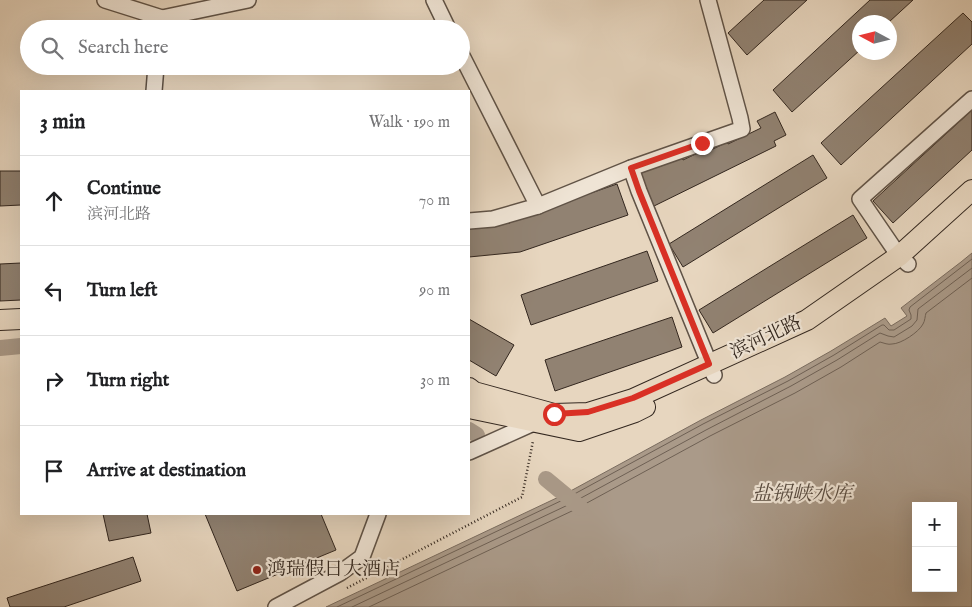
<!DOCTYPE html>
<meta charset="utf-8">
<style>
body{margin:0;font-family:"IM FELL English","Noto Serif SC",serif;background:#f2f2f2;color:#202124}
.controls{position:absolute;right:15px;bottom:15px;display:grid;overflow:hidden;border-radius:0px;box-shadow:0 5px 20px #0002}
.controls button{width:45px;height:45px;display:grid;place-items:center;padding:0;border:0;border-bottom:1px solid #e0e0e0;background:#fff;color:#202124;font:25px sans-serif}
.compass{position:absolute;left:852px;top:15px;width:45px;height:45px;border-radius:50%;background:#fff;box-shadow:0 5px 20px #0002;rotate:277deg}
.stop{position:absolute;width:15px;height:15px;margin:-11px;border:4px solid #d93025;border-radius:50%;background:#fff}
.stop.end{background:#d93025;border-color:#fff;box-shadow:0 1px 5px #0008}
.list{margin:0;padding:0;list-style:none}
h2{display:flex;justify-content:space-between;align-items:center;height:65px;margin:0;padding:0 20px;font-size:21px}
h2 small{font-size:16px;font-weight:400;color:#757577}
.list li{display:grid;grid-template-columns:32px 1fr auto;gap:15px;align-items:center;box-sizing:border-box;height:90px;padding:0 20px;border-top:1px solid #e0e0e0}
.list b{display:block;font-size:19px;white-space:nowrap}
.list p{margin:0;font-size:16px;white-space:nowrap;color:#757577}
.list em{font-size:16px;font-style:normal;color:#757577}
.icon{flex:none;width:28px;height:28px;fill:none;stroke:currentColor;stroke-width:2;stroke-linecap:round;stroke-linejoin:round}
.map{position:relative;flex:none;width:972px;height:607px;overflow:hidden}
.search{position:absolute;background:#fff;box-shadow:0 5px 20px #0002;left:20px;top:20px;width:450px;height:55px;display:flex;align-items:center;gap:12px;box-sizing:border-box;padding:0 18px;border-radius:28px;color:#757577;font-size:19px}
.panel{position:absolute;background:#fff;box-shadow:0 5px 20px #0002;left:20px;top:90px;width:450px;height:425px;border-radius:0px}
.map>svg:first-child{display:block}
.water{fill:#aa9a89;stroke:#7a6c5f;fill-rule:evenodd}
.lines{fill:none;stroke-linecap:round;stroke-linejoin:round}
.shore{stroke:#6e6054;stroke-width:1}
.canal{stroke:#aa9a89;stroke-width:16}
.building{fill:#918272;stroke:#33271f}
.minor-casing{stroke:#605347;stroke-width:18}
.major-casing{stroke:#33271f;stroke-width:22}
.path{stroke:#33271f;stroke-width:2.5;stroke-dasharray:1 2.5;stroke-linecap:butt}
.minor{stroke:#efe4d5;stroke-width:15}
.major{stroke:#e7d6bf;stroke-width:20}
.route{stroke:#d93025;stroke-width:6}
.poi-dot{fill:#8f2418;stroke:#efe4d5;stroke-width:2}
.labels{text-anchor:middle;dominant-baseline:central;stroke-width:4.5;stroke-linejoin:round;paint-order:stroke}
.street-label{font-size:19px;fill:#33271f;stroke:#efe4d5}
.poi-label{font-size:19px;fill:#33271f;stroke:#efe4d5;text-anchor:start}
.water-label{font-size:20px;font-style:italic;fill:#574a3f;stroke:#efe4d5}
</style>
<div class="map">
<svg width="972" height="607" viewBox="0 0 972 607">
<rect width="100%" height="100%" fill="#e7d6bf"/>
<filter id="stains"><feTurbulence type="fractalNoise" baseFrequency=".004" numOctaves="4"/><feColorMatrix values="0 0 0 0 .2 0 0 0 0 .09 0 0 0 0 .02 0 0 0 .5 -.17"/></filter>
<radialGradient id="worn" r=".72"><stop offset=".6" stop-color="#630" stop-opacity="0"/><stop offset="1" stop-color="#630" stop-opacity=".3"/></radialGradient>
<path class="water" d="M972,253V607H326L565,494L701,420L785,377L831,351L885,318L891,326L907,316L901,308L961,262ZM916,506H953V588H916Z"/>
<g class="lines">
<g class="shore">
<path d="M337,607L567,498L703,424L788,381L834,355L882,325H884L889,330H894L911,319V315L909,310L910,307L972,259"/>
<path d="M352,607L570,504L706,430L791,386L837,360L880,333L888,336L894,337L912,326L917,320L918,309L972,268"/>
<path d="M369,607L574,510L710,436L795,393L841,367L880,342C884,343 888,345 892,344C901,344 919,332 923,324C925,321 925,316 926,313L972,278"/>
</g>
<g class="canal">
<path d="M0,348L21,346"/>
<path d="M469,430L477,435"/>
<path d="M546,479L581,508"/>
</g>
</g>
<g class="building">
<path d="M764,0H807L747,55L728,33Z"/>
<path d="M870,0H913L889,22H860V50L792,112L773,90Z"/>
<path d="M963,13L972,22V44L841,165L821,143Z"/>
<path d="M972,110V150L893,223L873,201Z"/>
<path d="M775,112L786,135L774,141L776,146L652,207L636,172L659,161L661,166L681,156L683,160L706,149L707,152L727,142L728,144L761,128L757,121Z"/>
<path d="M813,155L827,178L683,267L669,244Z"/>
<path d="M0,171H21V205L0,206Z"/>
<path d="M617,184L628,215L520,252L469,257V227L510,223V221Z"/>
<path d="M853,215L867,238L713,333L699,310Z"/>
<path d="M647,251L658,281L531,325L521,295Z"/>
<path d="M21,263V300L0,301V264Z"/>
<path d="M672,317L682,347L555,391L545,360Z"/>
<path d="M469,319L514,345L496,376L469,360Z"/>
<path d="M103,514H147L151,533L109,541Z"/>
<path d="M205,514H321L336,550L237,591Z"/>
<path d="M133,557L141,581L64,607H10L7,598Z"/>
</g>
<g class="lines">
<defs>
<g id="minor">
<path d="M105,0L162,18"/>
<path d="M434,0L448,29"/>
<path d="M161,29L162,18L248,0"/>
<path d="M461,54L538,206L493,219L469,221"/>
<path d="M154,91L156,66"/>
<path d="M631,168L639,191L714,375"/>
<path d="M538,206L631,168L742,129L740,118L708,0"/>
<path d="M908,264L899,256L860,199L972,99"/>
<path d="M469,452L538,421"/>
<path d="M276,607L340,573L362,557L378,514"/>
</g>
<g id="major">
<path d="M0,320L21,319"/>
<path d="M469,388L474,392L554,414L588,413L633,399L807,320L899,256L972,190"/>
<path d="M469,408L579,431L635,412L645,407"/>
</g>
</defs>
<use href="#minor" class="minor-casing"/>
<use href="#major" class="major-casing"/>
<path class="path" d="M347,588L522,497L533,441"/>
<use href="#minor" class="minor"/>
<use href="#major" class="major"/>
</g>
<g class="lines">
<path class="route" d="M554,414L588,412L633,398L709,364L639,191L631,168L702,143"/>
</g>
<circle class="poi-dot" cx="257" cy="570" r="5"/>
<g class="labels">
<g class="street-label">
<text transform="translate(766 338) rotate(-25)">滨河北路</text>
</g>
<g class="poi-label">
<text x="267" y="570">鸿瑞假日大酒店</text>
</g>
<g class="water-label">
<text x="802" y="494">盐锅峡水库</text>
</g>
</g>
<rect width="100%" height="100%" filter="url(#stains)"/>
<rect width="100%" height="100%" fill="url(#worn)"/>
</svg>
<div class="controls">
<button>+</button>
<button>−</button>
</div>
<svg class="compass" viewBox="-18 -18 36 36"><path d="M0-13l5 13h-10z" fill="#e53935"/><path d="M0 13l5-13h-10z" fill="#757577"/></svg>
<div class="stop" style="left:554px;top:414px"></div>
<div class="stop end" style="left:702px;top:143px"></div>
<div class="search"><svg class="icon" aria-label="search" viewBox="0 0 24 24"><circle cx="10" cy="10" r="6"/><path d="M15 15l6 6"/></svg>Search here</div>
<section class="panel">
<h2>3 min<small>Walk · 190 m</small></h2>
<ul class="list">
<li><svg class="icon" aria-label="ahead" viewBox="0 0 24 24"><path d="M12 20V5M6 11l6-6 6 6"/></svg><div><b>Continue</b><p>滨河北路</p></div><em>70 m</em></li>
<li><svg class="icon" aria-label="left" viewBox="0 0 24 24"><path d="M17 20v-9H6M10 6l-5 5 5 5"/></svg><div><b>Turn left</b></div><em>90 m</em></li>
<li><svg class="icon" aria-label="right" viewBox="0 0 24 24"><path d="M7 20v-9h11M14 6l5 5-5 5"/></svg><div><b>Turn right</b></div><em>30 m</em></li>
<li><svg class="icon" aria-label="arrive" viewBox="0 0 24 24"><path d="M6 21V4h12l-3 4 3 4H6"/></svg><div><b>Arrive at destination</b></div></li>
</ul>
</section>
</div>
